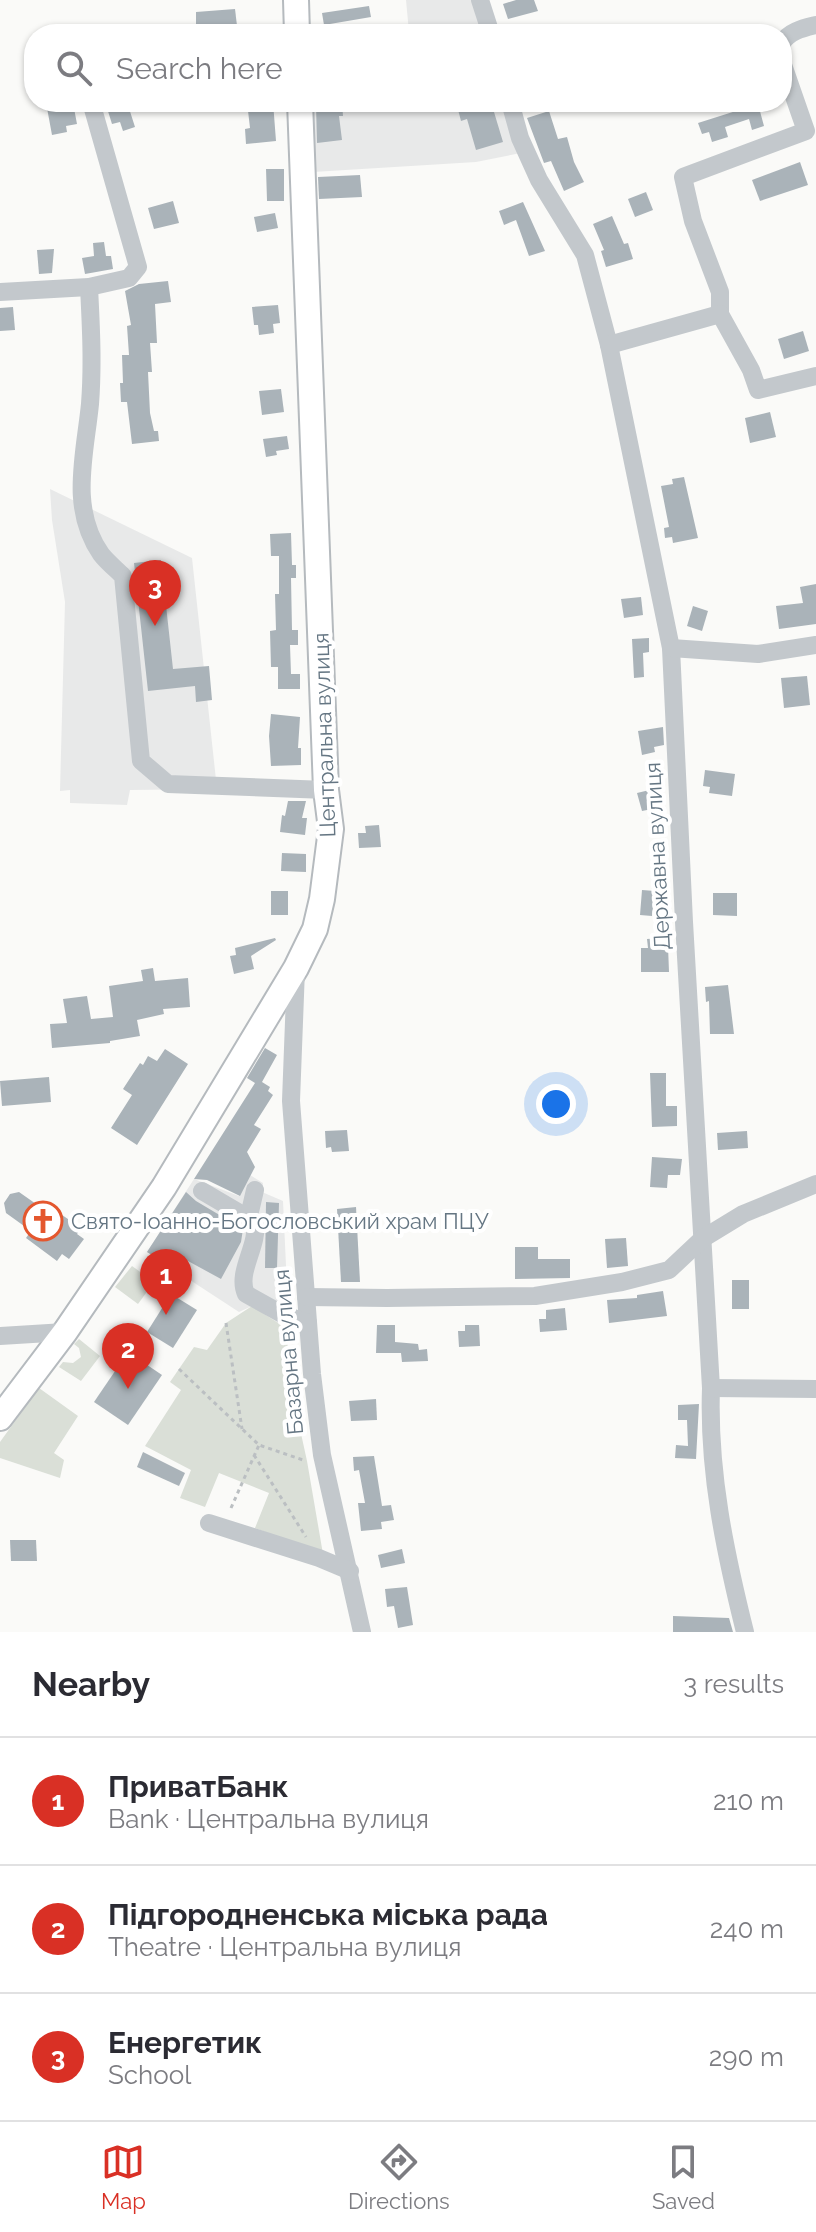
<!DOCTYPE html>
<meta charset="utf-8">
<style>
body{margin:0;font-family:Raleway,sans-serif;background:#f2f2f3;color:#2b2b33}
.you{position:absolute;left:556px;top:1104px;width:28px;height:28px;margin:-20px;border:6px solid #fff;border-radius:50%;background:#1a73e8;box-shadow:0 0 0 12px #1a73e833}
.badge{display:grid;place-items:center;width:52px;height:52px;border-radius:50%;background:#d93025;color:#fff;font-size:26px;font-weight:700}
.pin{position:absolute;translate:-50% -66px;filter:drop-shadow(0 2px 4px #0008)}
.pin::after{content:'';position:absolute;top:42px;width:28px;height:24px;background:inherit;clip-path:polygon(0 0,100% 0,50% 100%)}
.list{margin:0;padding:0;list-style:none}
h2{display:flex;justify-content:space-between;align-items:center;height:104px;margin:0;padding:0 32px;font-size:34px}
h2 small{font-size:26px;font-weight:400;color:#7c7c81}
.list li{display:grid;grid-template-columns:52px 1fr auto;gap:24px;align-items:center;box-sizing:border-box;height:128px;padding:0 32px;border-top:2px solid #e1e1e2}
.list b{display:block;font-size:30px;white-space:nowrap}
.list p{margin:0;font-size:26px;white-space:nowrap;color:#7c7c81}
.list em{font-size:26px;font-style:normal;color:#7c7c81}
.icon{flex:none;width:44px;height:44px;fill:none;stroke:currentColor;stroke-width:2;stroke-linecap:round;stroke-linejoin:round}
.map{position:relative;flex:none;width:816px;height:1632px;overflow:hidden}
.search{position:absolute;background:#fff;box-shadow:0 2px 6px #0004;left:24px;right:24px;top:24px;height:88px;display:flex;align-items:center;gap:20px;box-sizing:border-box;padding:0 28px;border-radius:32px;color:#7c7c81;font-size:30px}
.sheet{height:488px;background:#fff}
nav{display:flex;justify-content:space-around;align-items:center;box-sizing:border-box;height:112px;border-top:2px solid #e1e1e2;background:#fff;font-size:22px;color:#7c7c81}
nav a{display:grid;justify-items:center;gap:4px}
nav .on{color:#d93025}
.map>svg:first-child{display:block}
.built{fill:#e8e9e9}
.green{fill:#dadfd7}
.building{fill:#aab3b9}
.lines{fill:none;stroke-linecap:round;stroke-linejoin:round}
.major-casing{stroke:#b5babe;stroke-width:28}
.path{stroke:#bbbfc2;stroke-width:3;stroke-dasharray:4 4;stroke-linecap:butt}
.minor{stroke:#c3c8cc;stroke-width:18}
.major{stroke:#fff;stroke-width:24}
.labels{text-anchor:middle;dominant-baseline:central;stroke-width:8;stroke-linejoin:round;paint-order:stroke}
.street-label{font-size:22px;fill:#657683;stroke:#fff}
.poi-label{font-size:22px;fill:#657683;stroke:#fff;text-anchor:start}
</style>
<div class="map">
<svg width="816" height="1632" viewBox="0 0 816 1632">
<rect width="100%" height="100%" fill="#fafaf8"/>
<g class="built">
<path d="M406,0H474L485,34H396L409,32Z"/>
<path d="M310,102H505L521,153L476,162L313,172Z"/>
<path d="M50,489L192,558L217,789L130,790L127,805L70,803V790L60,791L65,602L52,520Z"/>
<path d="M250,1175L263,1183L262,1192L283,1201L289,1330L252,1306L239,1312L147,1252L194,1179L239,1196Z"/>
</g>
<g class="green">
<path d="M132,1266L154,1282L138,1304L115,1287Z"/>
<path d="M252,1306L289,1330L286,1365L307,1461L323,1554L255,1528L269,1493L219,1473L205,1507L180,1498L191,1470L145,1446L181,1390L170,1382L194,1347L207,1350L226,1323Z"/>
<path d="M79,1339L100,1356L81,1381L59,1367L63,1362L73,1363L81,1357L79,1348L74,1344Z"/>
<path d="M39,1388L78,1416L54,1453L64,1460L60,1478L0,1458V1442Z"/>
</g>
<g class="building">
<path d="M516,0H534L538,11L508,19L503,4Z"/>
<path d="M369,6L371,17L324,25L322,13Z"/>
<path d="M235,9L238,34H196V12Z"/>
<path d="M127,102L135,127L123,131L120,122L112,124L107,108Z"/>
<path d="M247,102H273L276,141L246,144L245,129L250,128Z"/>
<path d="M342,102L343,116H339L342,140L317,143L316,105Z"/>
<path d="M456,102H491L503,142L476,150L467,119L461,121Z"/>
<path d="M73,103L77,124L66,126L67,132L52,135L47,108Z"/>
<path d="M758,104L764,126L752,130L749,119L725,127L728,137L712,142L709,132L702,134L698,123Z"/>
<path d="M549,111L558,139L567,137L574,162L584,182L564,191L551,161L544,163L527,118Z"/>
<path d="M800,162L808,185L760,201L752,180Z"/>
<path d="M266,169H284V201H267Z"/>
<path d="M360,175L362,197L319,199L318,177Z"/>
<path d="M646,192L653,210L635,217L628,199Z"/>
<path d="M173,201L179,223L154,229L148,208Z"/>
<path d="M523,202L545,251L529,256L516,220L504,225L499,211Z"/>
<path d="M275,213L278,228L257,232L254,217Z"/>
<path d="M612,216L624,244L628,243L633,259L606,267L601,251L604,250L593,224Z"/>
<path d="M104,242L106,256H111L113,269L85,274L82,258L94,256L93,243Z"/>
<path d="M54,249L52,273L39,274L37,250Z"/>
<path d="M168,281L171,302L155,304L157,343H150L152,372H148L150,413L154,431H158L159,441L132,444L127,402H121L120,383H123L122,355H129L127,326L131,325L125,291L139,284Z"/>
<path d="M278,305L280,323L273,324L274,333L259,335L258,325H254L252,307Z"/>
<path d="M13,307L15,330L0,331V308Z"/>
<path d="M803,331L809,351L784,359L778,339Z"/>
<path d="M281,389L284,412L262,415L259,391Z"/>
<path d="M770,412L776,437L750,443L745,418Z"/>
<path d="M287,436L289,449L276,451L277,455L266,457L263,439Z"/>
<path d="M684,477L698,538L673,543L672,537L665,538L664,528L669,527L661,486L673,484L672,479Z"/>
<path d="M291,533L292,565H296V578H291L292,630H298V645H290L291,674H300V689H278V667H271L270,631L276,630L275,594H279V556H271L270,534Z"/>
<path d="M161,560L173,669L209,666L212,700L196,702L195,686L148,691L134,563Z"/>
<path d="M816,584V624L779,629L776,606L803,603L800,587Z"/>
<path d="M641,597L643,615L624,618L621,599Z"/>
<path d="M693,606L708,611L702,631L687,626Z"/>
<path d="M649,638V652L643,653L644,677L634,678L632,639Z"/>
<path d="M807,676L810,705L784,708L781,678Z"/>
<path d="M271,714L300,717L298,748H301V765L271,766L269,736Z"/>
<path d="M663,727L664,745L654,747L655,752L642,755L638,731Z"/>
<path d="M705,770L735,774L732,796L709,793L710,787L703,786Z"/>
<path d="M662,787L665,800L651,803L652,809L642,811L637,793Z"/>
<path d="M288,801H306L302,818H307L305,835L280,832L282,815L285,816Z"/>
<path d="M379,825L381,847L359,848L358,833H366L365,826Z"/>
<path d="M282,853L306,854V872L281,871Z"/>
<path d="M642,890L668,892L667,908L653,907L652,916L640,915Z"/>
<rect x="271" y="891" width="17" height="24"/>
<path d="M713,893H737V916L713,915Z"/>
<path d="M275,938L276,940L251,956L254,969L234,974L230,956L236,955L235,948Z"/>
<path d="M661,938L662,947L668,946L669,972H641V948H648L647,939Z"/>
<path d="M153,968L155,981L188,978L190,1007L163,1009L164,1014L137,1020L140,1036L110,1041V1043L52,1048L50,1024L67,1023L63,999L87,996L91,1019L113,1017L109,986L143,981L141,970Z"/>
<path d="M728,985L734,1034H710L709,1001L706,1002L705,987Z"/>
<path d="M265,1048L277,1055L262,1082L270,1087L268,1091L273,1095L254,1125L261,1129L247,1152L255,1167L240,1196L207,1180L194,1179L255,1083L247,1078Z"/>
<path d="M165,1049L188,1064L137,1145L111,1128L132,1095L123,1089L140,1063L143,1065L148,1056L157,1061Z"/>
<path d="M650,1073H666V1106H677V1126L652,1127Z"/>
<path d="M49,1077L51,1102L2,1106L0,1081Z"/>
<path d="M347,1130L349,1151L332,1152L331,1147L326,1148L325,1131Z"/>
<path d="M747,1131L748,1148L718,1150L717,1133Z"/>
<path d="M652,1157L682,1159L680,1175H668L667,1188L650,1187Z"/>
<path d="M19,1192L46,1211L49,1206L81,1228L77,1234L84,1239L69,1259L62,1254L57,1261L26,1238L31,1231L6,1213L4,1203L10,1194Z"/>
<path d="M186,1192L196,1201L243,1229L241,1242L221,1279L177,1255L170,1266L147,1252Z"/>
<path d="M266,1202L279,1203L277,1268H265Z"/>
<path d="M356,1207L360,1282H341L337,1209Z"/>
<path d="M626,1238L628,1266L607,1268L605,1239Z"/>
<path d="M515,1247H538V1259H570V1278L515,1279Z"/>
<rect x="732" y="1280" width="17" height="29"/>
<path d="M663,1291L667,1316L609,1323L607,1300L637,1298V1295Z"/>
<path d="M171,1294L197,1310L173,1348L147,1332Z"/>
<path d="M565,1308L567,1330L540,1332L539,1319H546V1310Z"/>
<path d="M377,1325H395V1342L418,1344L419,1350L427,1349L428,1361L402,1362L401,1353H376Z"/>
<path d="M465,1325H479L480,1346L459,1347L458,1331H465Z"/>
<path d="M128,1352L162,1375L128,1425L94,1402Z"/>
<path d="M376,1399L377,1420L351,1421L349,1401Z"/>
<path d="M699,1404L696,1459L675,1458L676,1445L688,1446L687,1420H678V1405Z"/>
<path d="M143,1452L185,1473L179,1486L137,1467Z"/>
<path d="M374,1456L382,1506L391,1505L394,1520L381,1522L382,1529L361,1531L358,1503H365L359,1470L354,1471L353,1457Z"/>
<path d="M10,1540H36L37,1561H11Z"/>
<path d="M402,1549L405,1563L381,1568L378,1555Z"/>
<path d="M407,1587L413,1625L398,1628L394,1606L387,1607L385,1589Z"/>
<path d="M673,1616L729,1618L733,1632H673Z"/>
</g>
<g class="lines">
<defs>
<g id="major">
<path d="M296,0L297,34"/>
<path d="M0,1418L65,1332L164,1187L296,968L315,929L322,899L331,829L326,790L300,102"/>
</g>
</defs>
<use href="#major" class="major-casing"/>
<g class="path">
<path d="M226,1323L242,1429"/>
<path d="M179,1369L259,1445L306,1461"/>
<path d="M254,1455L306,1537"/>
<path d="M231,1508L259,1445"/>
</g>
<g class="minor">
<path d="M480,0L491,34"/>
<path d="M782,43C789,31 804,28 816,25"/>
<path d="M510,102L520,138L539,180L585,255L609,345L671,648L684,922L711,1388C708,1471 725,1552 745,1632"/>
<path d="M89,287C91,326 93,365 90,404C85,455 69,508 101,554C107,562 116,569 123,576L141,761L168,784L326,790"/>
<path d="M0,292L89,287L129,278L138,267L91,102"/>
<path d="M720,314V292L693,221L683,177L806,131L782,62"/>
<path d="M609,345L720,314L751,370L758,390L816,376"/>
<path d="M671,648L758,654L816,645"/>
<path d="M296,969L291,1101L312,1374L322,1455L362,1632"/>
<path d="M202,1191L255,1222C259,1246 236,1272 246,1294L282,1314L308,1323"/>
<path d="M249,1216L255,1190"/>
<path d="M306,1297L387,1298L535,1296L622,1282L669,1270L702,1239L743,1214L816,1184"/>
<path d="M0,1336L65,1332"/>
<path d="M711,1388L816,1389"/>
<path d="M209,1523L319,1558L350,1571"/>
</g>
<use href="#major" class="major"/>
</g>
<defs>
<symbol id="church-ring" viewBox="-11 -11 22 22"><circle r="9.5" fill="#fff" stroke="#e4572e" stroke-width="1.5"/><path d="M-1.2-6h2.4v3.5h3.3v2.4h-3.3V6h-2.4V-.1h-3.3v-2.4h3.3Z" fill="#e4572e"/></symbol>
</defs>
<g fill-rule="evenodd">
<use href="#church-ring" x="21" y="1199" width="44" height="44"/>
</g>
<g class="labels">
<g class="street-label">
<text transform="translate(324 735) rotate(-92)">Центральна вулиця</text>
<text transform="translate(657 856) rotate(-93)">Державна вулиця</text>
<text transform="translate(288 1352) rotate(-95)">Базарна вулиця</text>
</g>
<g class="poi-label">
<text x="71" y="1221">Свято-Іоанно-Богословський храм ПЦУ</text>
</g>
</g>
</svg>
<div class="you"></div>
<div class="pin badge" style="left:166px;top:1315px">1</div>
<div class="pin badge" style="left:128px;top:1389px">2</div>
<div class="pin badge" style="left:155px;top:626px">3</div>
<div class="search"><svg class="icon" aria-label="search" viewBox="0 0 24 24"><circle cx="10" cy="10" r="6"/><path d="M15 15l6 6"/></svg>Search here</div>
</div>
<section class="sheet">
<h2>Nearby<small>3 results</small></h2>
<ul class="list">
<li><span class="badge">1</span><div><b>ПриватБанк</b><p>Bank · Центральна вулиця</p></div><em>210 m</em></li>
<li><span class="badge">2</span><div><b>Підгородненська міська рада</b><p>Theatre · Центральна вулиця</p></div><em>240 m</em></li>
<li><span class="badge">3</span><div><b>Енергетик</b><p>School</p></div><em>290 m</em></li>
</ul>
</section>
<nav>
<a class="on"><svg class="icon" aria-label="map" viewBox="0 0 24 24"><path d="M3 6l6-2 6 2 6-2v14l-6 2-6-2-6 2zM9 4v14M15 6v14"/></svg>Map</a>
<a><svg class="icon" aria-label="directions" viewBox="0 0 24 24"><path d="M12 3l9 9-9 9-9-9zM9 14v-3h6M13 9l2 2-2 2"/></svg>Directions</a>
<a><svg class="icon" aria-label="saved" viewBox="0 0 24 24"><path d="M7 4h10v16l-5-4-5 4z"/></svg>Saved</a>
</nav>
